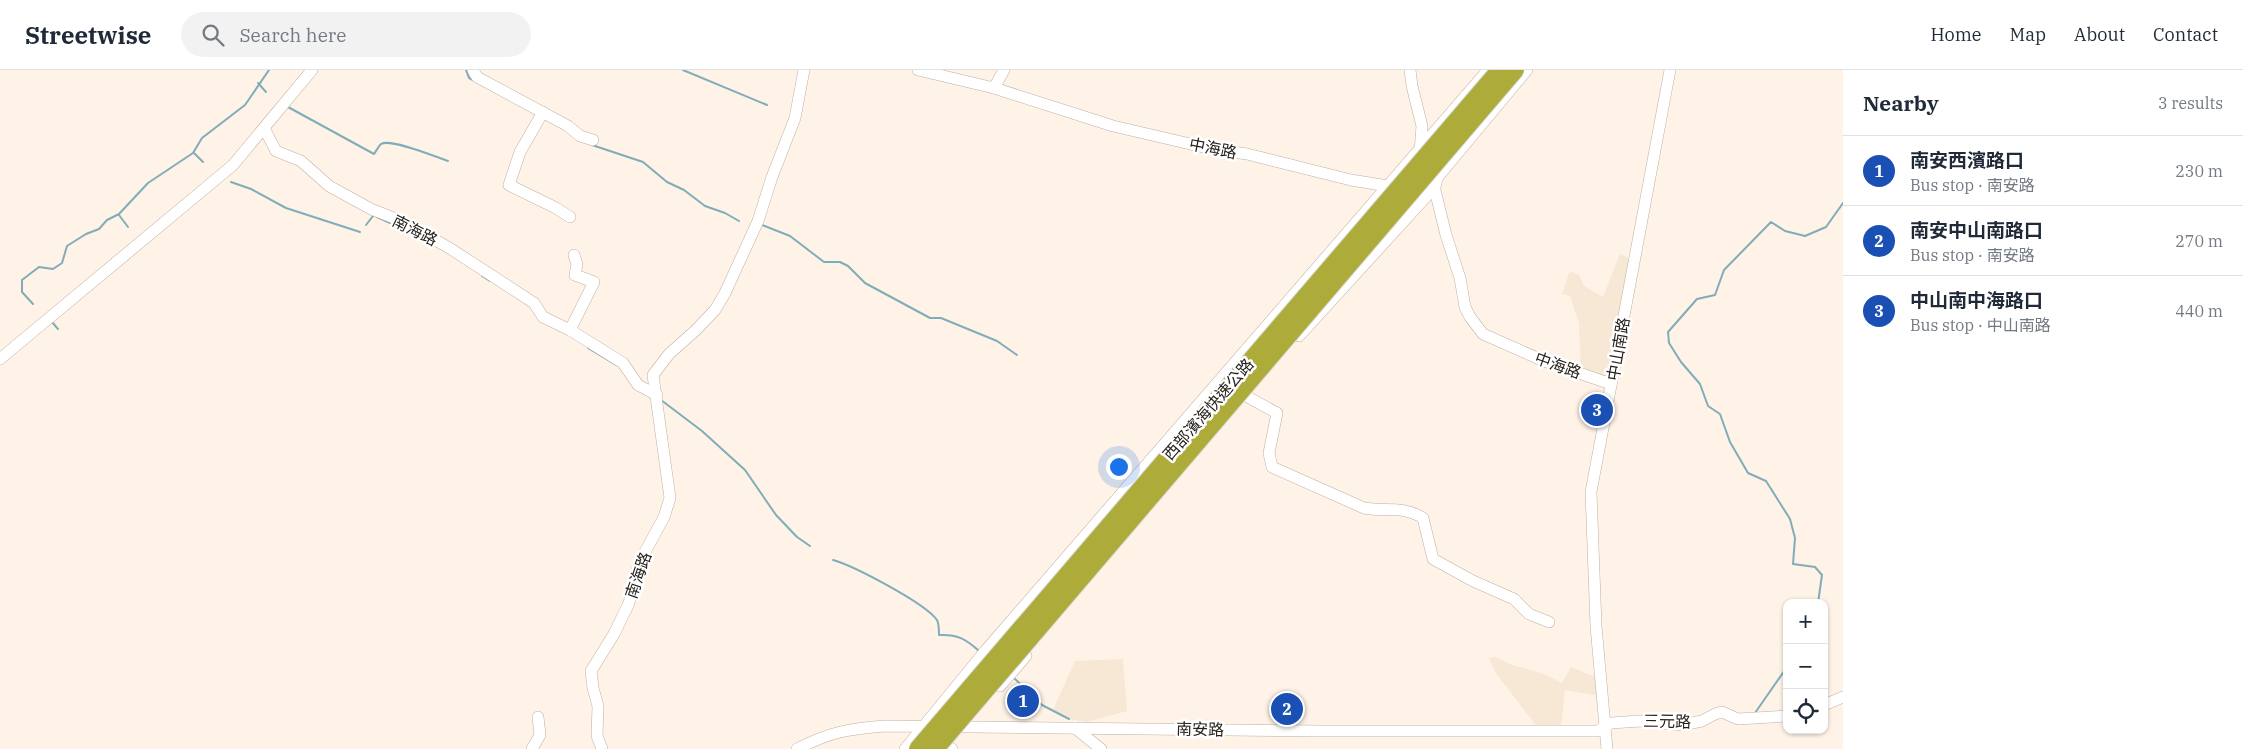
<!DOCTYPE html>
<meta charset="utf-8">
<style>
body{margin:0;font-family:"IBM Plex Serif","Noto Sans TC",serif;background:#f2f2f3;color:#1f2937}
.controls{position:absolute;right:15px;bottom:15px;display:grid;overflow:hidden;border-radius:10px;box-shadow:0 1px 4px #0004}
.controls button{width:45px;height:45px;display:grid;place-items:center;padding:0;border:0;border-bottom:1px solid #e0e1e3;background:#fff;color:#1f2937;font:25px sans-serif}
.you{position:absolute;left:1118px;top:396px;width:18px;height:18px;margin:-12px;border:4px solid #fff;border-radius:50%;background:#1a73e8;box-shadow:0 0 0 8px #1a73e833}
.badge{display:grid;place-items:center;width:32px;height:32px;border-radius:50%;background:#367f7e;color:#fff;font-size:16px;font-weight:700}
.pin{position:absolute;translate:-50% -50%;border:2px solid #fff;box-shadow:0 1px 5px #0006}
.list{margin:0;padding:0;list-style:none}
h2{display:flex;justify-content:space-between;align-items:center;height:65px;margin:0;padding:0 20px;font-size:21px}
h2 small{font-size:16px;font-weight:400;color:#747a83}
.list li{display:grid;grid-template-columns:32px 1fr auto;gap:15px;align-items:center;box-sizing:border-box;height:70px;padding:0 20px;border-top:1px solid #e0e1e3}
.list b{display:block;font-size:19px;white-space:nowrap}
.list p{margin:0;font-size:16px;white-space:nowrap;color:#747a83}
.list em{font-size:16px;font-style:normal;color:#747a83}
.icon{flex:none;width:28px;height:28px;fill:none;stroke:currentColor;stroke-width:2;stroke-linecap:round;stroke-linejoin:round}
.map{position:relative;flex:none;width:1843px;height:679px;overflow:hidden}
header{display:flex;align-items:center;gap:30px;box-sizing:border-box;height:70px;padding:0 25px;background:#fff;border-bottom:1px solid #e0e1e3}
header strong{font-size:24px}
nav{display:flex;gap:28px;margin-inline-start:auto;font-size:18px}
.search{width:350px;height:45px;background:#f2f2f3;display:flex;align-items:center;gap:12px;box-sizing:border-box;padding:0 18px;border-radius:28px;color:#747a83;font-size:19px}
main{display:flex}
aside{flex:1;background:#fff}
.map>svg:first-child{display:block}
.industrial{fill:#f6e8d5}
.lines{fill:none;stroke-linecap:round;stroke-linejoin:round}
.stream{stroke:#80adba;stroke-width:2}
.minor-casing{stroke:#bfb0a4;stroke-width:12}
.minor{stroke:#fff;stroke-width:11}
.highway-bridge-casing{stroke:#d8d7d6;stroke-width:18;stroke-linecap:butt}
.highway-bridge{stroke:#adac3b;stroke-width:16}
.labels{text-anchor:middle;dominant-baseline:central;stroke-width:5;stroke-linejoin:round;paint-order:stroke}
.street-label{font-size:16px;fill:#28221d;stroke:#fff}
</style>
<header>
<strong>Streetwise</strong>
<div class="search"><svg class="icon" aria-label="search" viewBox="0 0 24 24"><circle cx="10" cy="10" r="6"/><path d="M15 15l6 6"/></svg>Search here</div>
<nav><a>Home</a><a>Map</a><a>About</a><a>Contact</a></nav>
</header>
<main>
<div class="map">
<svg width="1843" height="679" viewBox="0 0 1843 679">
<rect width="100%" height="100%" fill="#fff2e7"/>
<g class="industrial">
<path d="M1620,184L1631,189L1607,311L1581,303L1579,253L1570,226L1562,224L1570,201L1579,205L1584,216L1603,227Z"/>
<path d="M1496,587L1509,594L1541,603L1562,613L1571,597L1598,608L1600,626L1565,620L1561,658H1538L1495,602L1489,588Z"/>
<path d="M1123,589L1127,641L1087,652L1068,649L1053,640L1075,591Z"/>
</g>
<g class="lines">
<g class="stream">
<path d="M466,0L469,8L473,10"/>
<path d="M683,0L767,35"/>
<path d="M258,13L266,22"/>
<path d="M288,37L374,84C376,81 379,76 381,74C391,68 436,87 448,91"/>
<path d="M592,75L643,92L667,112L684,120L705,136L725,143L739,151"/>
<path d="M194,83L203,92"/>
<path d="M231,112L251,119L286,138L360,162"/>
<path d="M119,145L128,157"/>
<path d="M377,147L410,162"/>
<path d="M366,155L373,146"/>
<path d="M762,155L790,166L824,192H840L848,196L865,213L930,248H941L997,271L1017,285"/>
<path d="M482,206L490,211"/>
<path d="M33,234L22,222V210L39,197L53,199L62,193L67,176L86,164L99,159L107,150L119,144L148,113L193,83L202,68L245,35L269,0"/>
<path d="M52,252L58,259"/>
<path d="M588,278L618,296"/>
<path d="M661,330L702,361L745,400L776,445L797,467L810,476"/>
<path d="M833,490C854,496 925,533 937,550C939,554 939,560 939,565C957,564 966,569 979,581"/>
<path d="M1818,533L1822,505L1815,497L1793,494L1795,468L1790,449L1766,411L1748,403L1730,372L1720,344L1708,336L1700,314L1681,292L1669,273L1668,262L1697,229L1715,225L1724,200L1771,152L1785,161L1805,166L1826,157L1843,133"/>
<path d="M1014,608L1042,635L1069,649"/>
<path d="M1755,643L1787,597"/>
</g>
<defs>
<g id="minor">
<path d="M473,0L477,7L568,56L580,66L593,70"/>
<path d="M918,0L994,18L1113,56L1212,79L1247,84L1351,110L1394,117"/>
<path d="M1410,0L1412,16L1422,56L1420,82"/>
<path d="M994,18L1004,0"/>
<path d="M543,42L520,82L509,115L556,138L570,147"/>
<path d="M265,60L276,81L301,91L329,116L371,139L404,152L451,179L534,233L543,247L570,260L623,293L638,315L657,325"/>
<path d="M1433,112L1446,165L1460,208L1465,237L1470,247L1483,264L1544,291L1611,314"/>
<path d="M570,260L594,212L575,205L577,194L574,185"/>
<path d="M1299,266L1435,117L1437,108L1527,0"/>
<path d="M0,289L233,95L312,0"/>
<path d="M1244,325L1277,343L1269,383L1272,397L1364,438C1385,442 1402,435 1423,448L1433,489L1473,511L1514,529L1529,544L1549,552"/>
<path d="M1000,616L1026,586"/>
<path d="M1824,635L1843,627"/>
<path d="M1075,658L1101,679"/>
<path d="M937,666L952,679"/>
<path d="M532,679L540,665L538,647"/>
<path d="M602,679L597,666L598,636L593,618L591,601L614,564L629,533L639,493L664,447L670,428L653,305L669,284L696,260L715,240L725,223L758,151L772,107L795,48L804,0"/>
<path d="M797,679C830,662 848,659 885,656L1320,661H1598L1611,653L1640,651L1682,655L1702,651L1715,644L1722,642L1738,649L1787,646"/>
<path d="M905,679L986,580L1488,0"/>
<path d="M1607,679L1596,556L1591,422L1670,0"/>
</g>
</defs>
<use href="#minor" class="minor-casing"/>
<use href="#minor" class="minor"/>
<defs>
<g id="highway-bridge">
<path d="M917,679L1499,0"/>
<path d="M936,679L1516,0"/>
</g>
</defs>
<use href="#highway-bridge" class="highway-bridge-casing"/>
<use href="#highway-bridge" class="highway-bridge"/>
</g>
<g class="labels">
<g class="street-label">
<text transform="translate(1213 78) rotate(11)">中海路</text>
<text transform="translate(415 160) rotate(27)">南海路</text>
<text transform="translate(1618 279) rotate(-80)">中山南路</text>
<text transform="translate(1558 295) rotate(20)">中海路</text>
<text transform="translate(1208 339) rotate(-49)">西部濱海快速公路</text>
<text transform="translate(638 505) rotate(-71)">南海路</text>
<text transform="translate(1667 651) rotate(1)">三元路</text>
<text transform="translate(1200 659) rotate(1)">南安路</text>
</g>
</g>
</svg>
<div class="controls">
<button>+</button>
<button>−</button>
<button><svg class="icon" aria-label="locate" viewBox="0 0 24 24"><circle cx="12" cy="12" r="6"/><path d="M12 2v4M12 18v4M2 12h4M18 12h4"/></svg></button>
</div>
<div class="you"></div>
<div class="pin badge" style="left:1023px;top:631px;background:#1a4fb4">1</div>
<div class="pin badge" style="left:1287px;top:639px;background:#1a4fb4">2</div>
<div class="pin badge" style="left:1597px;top:340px;background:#1a4fb4">3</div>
</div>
<aside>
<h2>Nearby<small>3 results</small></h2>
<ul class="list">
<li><span class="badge" style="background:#1a4fb4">1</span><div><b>南安西濱路口</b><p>Bus stop · 南安路</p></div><em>230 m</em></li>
<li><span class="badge" style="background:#1a4fb4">2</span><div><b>南安中山南路口</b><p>Bus stop · 南安路</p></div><em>270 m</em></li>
<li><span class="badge" style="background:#1a4fb4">3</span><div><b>中山南中海路口</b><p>Bus stop · 中山南路</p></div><em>440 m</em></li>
</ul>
</aside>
</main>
